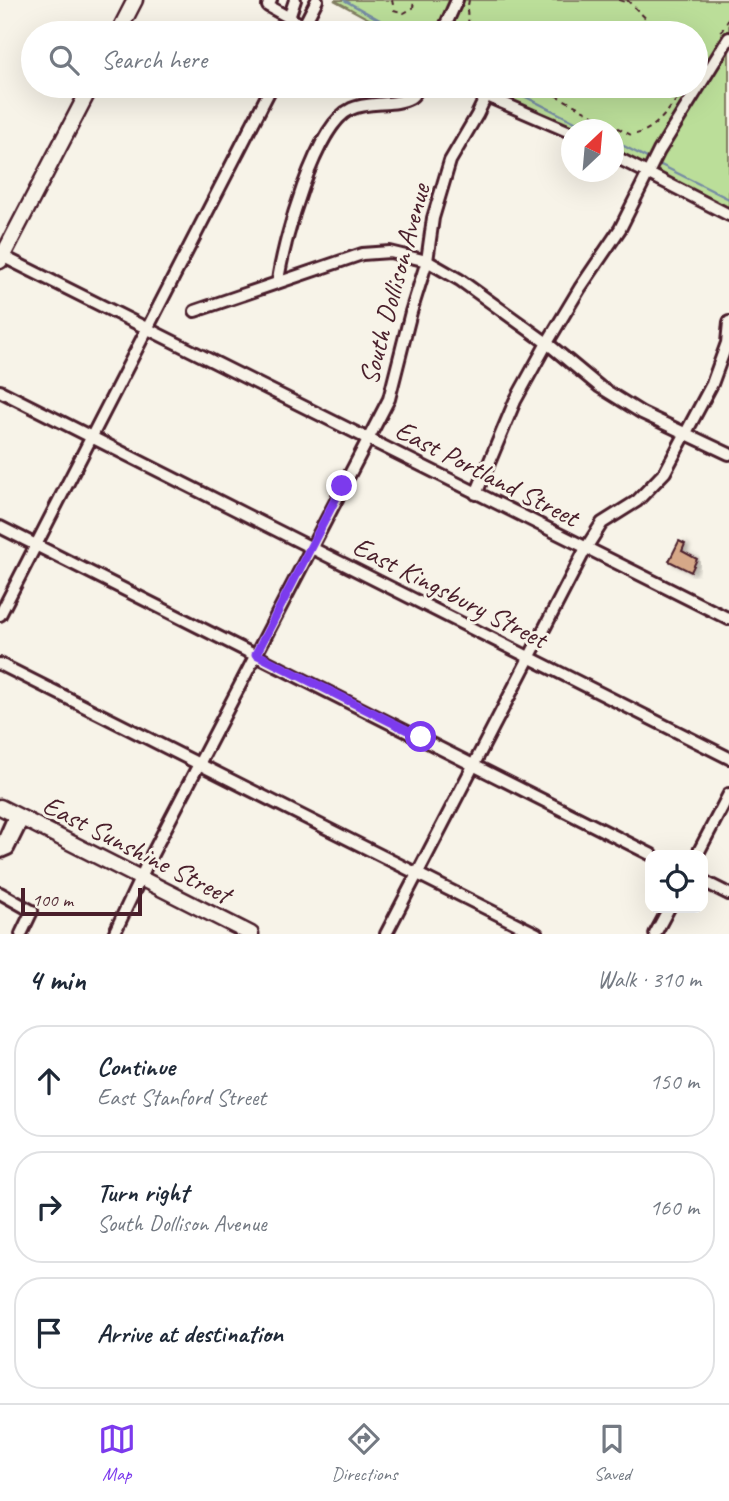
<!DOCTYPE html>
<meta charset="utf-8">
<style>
body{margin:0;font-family:Caveat,sans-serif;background:#f2f2f3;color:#1f2937}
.controls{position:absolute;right:21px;bottom:21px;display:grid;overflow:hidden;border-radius:14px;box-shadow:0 7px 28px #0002}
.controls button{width:63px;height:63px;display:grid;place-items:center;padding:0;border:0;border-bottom:2px solid #e0e1e3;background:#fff;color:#1f2937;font:35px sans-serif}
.compass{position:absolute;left:561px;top:119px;width:63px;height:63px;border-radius:50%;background:#fff;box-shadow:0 7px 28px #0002;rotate:26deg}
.scale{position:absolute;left:21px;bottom:18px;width:121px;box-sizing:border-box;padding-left:7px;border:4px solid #4a1f2b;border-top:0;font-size:19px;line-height:24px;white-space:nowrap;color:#4a1f2b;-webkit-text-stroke:5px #f7f3e8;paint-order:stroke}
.stop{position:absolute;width:21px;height:21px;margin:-16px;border:5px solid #7c3aed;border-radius:50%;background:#fff}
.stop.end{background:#7c3aed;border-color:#fff;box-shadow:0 2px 7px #0008}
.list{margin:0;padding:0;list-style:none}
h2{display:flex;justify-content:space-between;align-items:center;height:91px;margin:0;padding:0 28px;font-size:30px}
h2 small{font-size:23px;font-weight:400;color:#747a83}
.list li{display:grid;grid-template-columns:46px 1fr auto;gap:21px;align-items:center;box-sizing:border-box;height:112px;margin:0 14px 14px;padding:0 14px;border:2px solid #e0e1e3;border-radius:28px}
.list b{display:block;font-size:26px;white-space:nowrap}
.list p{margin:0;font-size:23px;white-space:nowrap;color:#747a83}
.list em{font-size:23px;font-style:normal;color:#747a83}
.icon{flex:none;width:38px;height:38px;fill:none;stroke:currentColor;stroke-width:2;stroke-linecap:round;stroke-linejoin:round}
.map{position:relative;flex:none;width:729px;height:934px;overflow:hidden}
.search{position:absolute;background:#fff;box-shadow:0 7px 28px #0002;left:21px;right:21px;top:21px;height:77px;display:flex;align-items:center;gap:18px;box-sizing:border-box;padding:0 24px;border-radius:38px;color:#747a83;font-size:26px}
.sheet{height:469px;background:#fff}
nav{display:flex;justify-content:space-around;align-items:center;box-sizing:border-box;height:98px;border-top:2px solid #e0e1e3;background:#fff;font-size:19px;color:#747a83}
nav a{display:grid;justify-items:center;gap:4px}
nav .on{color:#7c3aed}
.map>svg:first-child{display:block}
.green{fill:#bbde99;stroke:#827e62;stroke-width:2}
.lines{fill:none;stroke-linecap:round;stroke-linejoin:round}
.stream{stroke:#768ca4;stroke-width:2.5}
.building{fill:#d6a888;stroke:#4a1f2b;stroke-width:2;filter:url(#shadow)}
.minor-casing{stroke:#4a1f2b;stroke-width:16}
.major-casing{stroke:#4a1f2b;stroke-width:19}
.path{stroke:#4a1f2b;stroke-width:2;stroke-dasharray:5 5;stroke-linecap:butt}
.minor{stroke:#f7f3e8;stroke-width:10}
.major{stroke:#f7f3e8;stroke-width:14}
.route{stroke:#7c3aed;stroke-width:9}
.labels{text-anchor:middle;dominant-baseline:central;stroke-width:6;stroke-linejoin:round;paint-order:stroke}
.street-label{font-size:28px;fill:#4a1f2b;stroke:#f7f3e8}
</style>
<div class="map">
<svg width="729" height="934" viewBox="0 0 729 934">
<defs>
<filter id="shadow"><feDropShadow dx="4" dy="2" stdDeviation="2" flood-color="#0004"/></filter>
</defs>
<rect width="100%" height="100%" fill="#f7f3e8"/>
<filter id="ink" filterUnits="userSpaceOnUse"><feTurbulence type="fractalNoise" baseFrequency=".0143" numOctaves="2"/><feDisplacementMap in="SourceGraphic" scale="14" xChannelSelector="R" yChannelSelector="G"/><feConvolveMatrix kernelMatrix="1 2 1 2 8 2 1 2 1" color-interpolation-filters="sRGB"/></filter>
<g filter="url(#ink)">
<path class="green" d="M334,0H729V211L614,151V130L574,129L481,86H696V33H394Z"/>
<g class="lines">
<g class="stream">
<path d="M344,0L403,33"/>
<path d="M504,86L591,130"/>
<path d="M614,141L651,160"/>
<path d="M657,163L729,199"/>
</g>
</g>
<path class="building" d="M679,541L685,544L682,551L697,559L691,572L669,561Z"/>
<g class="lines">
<defs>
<g id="minor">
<path d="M271,0L268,6L304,26"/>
<path d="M289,18L295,0"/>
<path d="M300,33L317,0"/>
<path d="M442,33L457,0"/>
<path d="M464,86L572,133"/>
<path d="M614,156L729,215"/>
<path d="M0,255L729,619"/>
<path d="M278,281C283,243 315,125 351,109C367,101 396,106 410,98C414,96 417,90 420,86"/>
<path d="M195,311L362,254L390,252L427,261L460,280L547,343L600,387L642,413L729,454"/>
<path d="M0,391L729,758"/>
<path d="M476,494L515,401L547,343L580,288L620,229L659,151L729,38"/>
<path d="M0,527L652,855"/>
<path d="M0,615L272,86"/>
<path d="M0,664L537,934"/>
<path d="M0,848L1,852L8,849L23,819"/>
<path d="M0,848L15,814"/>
<path d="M697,855L729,794"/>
<path d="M703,881L729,894"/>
<path d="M0,893L32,911L21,934"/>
<path d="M114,934L148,862L389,399L411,312L427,261L433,218L450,161L477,115L487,94"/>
<path d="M386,934L586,548L602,523L637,501L665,472L712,384L727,343L729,322"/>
<path d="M655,934L669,908"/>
</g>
<g id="major">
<path d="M118,33L135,0"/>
<path d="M0,261L91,86"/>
<path d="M0,807L251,934"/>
</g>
</defs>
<use href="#minor" class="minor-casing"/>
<use href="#major" class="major-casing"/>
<g class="path">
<path d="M392,0L394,10L404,13L413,8L414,0"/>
<path d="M469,0L467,11L470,33"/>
<path d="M619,0L628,3"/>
<path d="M627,0L661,33"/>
<path d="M721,32L729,18"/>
<path d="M538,86L631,135C657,132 672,105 686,86"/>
</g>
<use href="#minor" class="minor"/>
<use href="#major" class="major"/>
</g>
</g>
<g class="lines" filter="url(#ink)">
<path class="route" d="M342,486L256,654L421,737"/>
</g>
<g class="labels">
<g class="street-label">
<text transform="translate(394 284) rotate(-75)">South Dollison Avenue</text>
<text transform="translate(487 473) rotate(27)">East Portland Street</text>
<text transform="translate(450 592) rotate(27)">East Kingsbury Street</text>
<text transform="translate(137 849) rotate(27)">East Sunshine Street</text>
</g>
</g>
</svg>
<div class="controls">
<button><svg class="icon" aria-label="locate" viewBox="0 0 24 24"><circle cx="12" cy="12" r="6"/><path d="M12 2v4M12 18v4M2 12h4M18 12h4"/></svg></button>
</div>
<svg class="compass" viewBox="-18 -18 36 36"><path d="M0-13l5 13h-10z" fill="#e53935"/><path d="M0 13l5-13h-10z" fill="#747a83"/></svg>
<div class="scale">100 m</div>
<div class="stop" style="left:421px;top:737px"></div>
<div class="stop end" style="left:342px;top:486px"></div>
<div class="search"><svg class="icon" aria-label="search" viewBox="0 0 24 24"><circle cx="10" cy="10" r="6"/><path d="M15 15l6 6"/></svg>Search here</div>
</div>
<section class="sheet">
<h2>4 min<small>Walk · 310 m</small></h2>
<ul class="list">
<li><svg class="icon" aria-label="ahead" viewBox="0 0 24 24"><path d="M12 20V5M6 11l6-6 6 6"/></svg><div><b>Continue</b><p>East Stanford Street</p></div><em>150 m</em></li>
<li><svg class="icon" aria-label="right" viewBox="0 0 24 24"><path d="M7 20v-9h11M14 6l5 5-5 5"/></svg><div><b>Turn right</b><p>South Dollison Avenue</p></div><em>160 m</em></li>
<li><svg class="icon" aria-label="arrive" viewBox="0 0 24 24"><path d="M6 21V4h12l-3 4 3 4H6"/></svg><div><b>Arrive at destination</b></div></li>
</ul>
</section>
<nav>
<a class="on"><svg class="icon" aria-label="map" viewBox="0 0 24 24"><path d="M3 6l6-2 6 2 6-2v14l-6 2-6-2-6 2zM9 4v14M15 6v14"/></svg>Map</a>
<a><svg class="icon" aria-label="directions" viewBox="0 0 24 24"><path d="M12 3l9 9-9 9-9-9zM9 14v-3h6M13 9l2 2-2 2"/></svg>Directions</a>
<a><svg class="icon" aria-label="saved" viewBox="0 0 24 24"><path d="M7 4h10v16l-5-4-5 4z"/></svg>Saved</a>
</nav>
